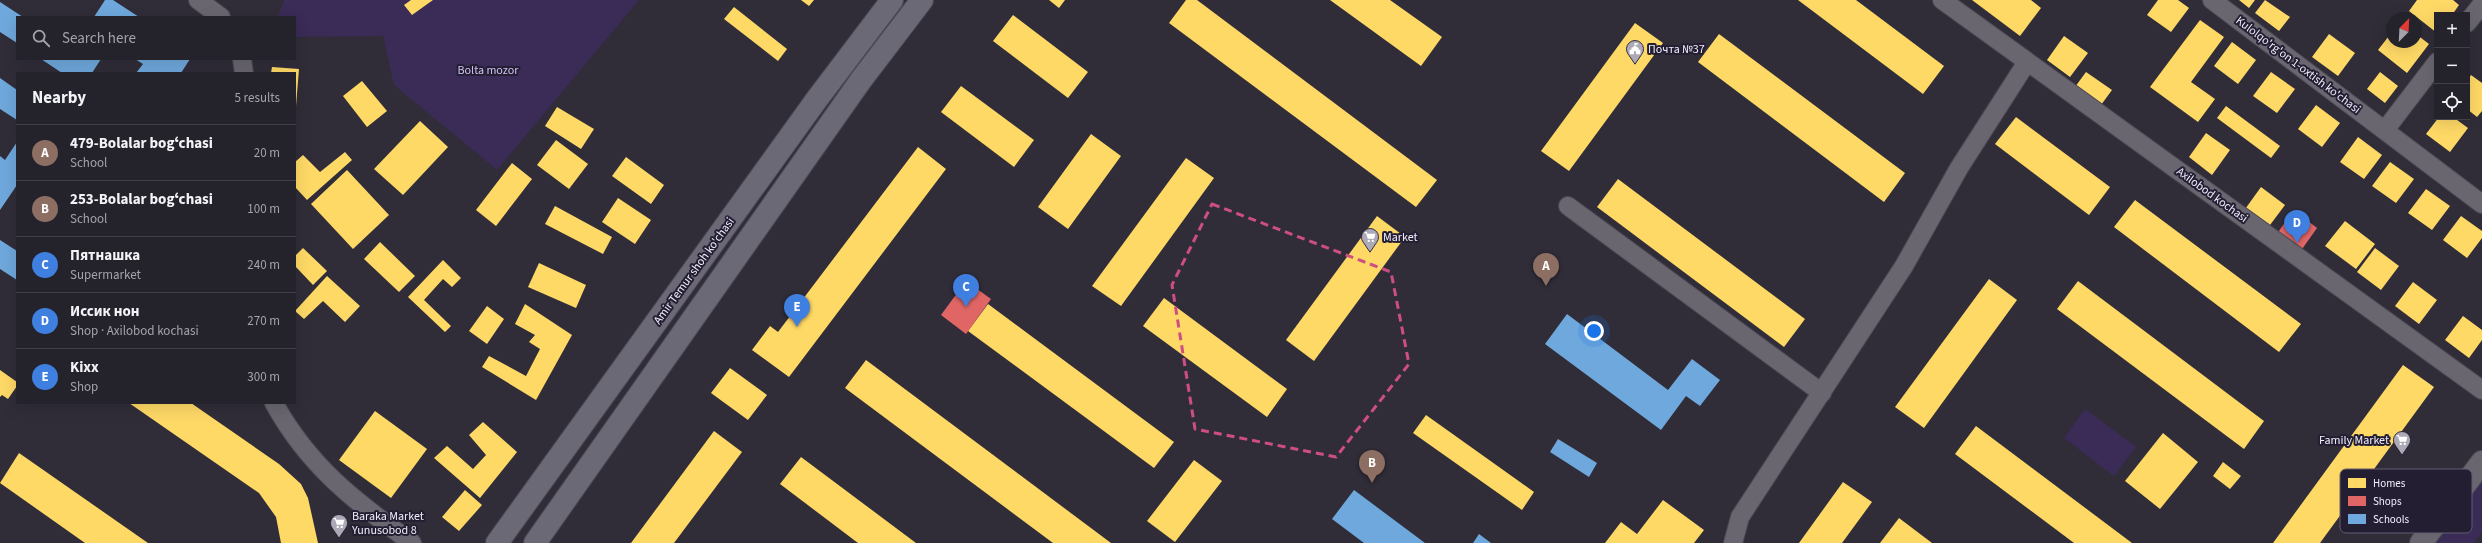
<!DOCTYPE html>
<meta charset="utf-8">
<style>
body{margin:0;font-family:"Source Sans 3",sans-serif;background:#2c2a33;color:#f1f3f6}
.controls{position:absolute;right:12px;top:12px;display:grid;overflow:hidden;border-radius:0px;box-shadow:0 4px 16px #0002}
.controls button{width:36px;height:36px;display:grid;place-items:center;padding:0;border:0;border-bottom:1px solid #413f47;background:#24222b;color:#f1f3f6;font:20px sans-serif}
.compass{position:absolute;left:2386px;top:12px;width:36px;height:36px;border-radius:50%;background:#24222b;box-shadow:0 4px 16px #0002;rotate:24deg}
.you{position:absolute;left:1594px;top:331px;width:14px;height:14px;margin:-10px;border:3px solid #fff;border-radius:50%;background:#1a73e8;box-shadow:0 0 0 6px #1a73e833}
.badge{display:grid;place-items:center;width:26px;height:26px;border-radius:50%;background:#adaab8;color:#fff;font-size:13px;font-weight:700}
.pin{position:absolute;translate:-50% -33px;filter:drop-shadow(0 1px 2px #0008)}
.pin::after{content:'';position:absolute;top:21px;width:14px;height:12px;background:inherit;clip-path:polygon(0 0,100% 0,50% 100%)}
.list{margin:0;padding:0;list-style:none}
h2{display:flex;justify-content:space-between;align-items:center;height:52px;margin:0;padding:0 16px;font-size:17px}
h2 small{font-size:13px;font-weight:400;color:#a3a4a9}
.list li{display:grid;grid-template-columns:26px 1fr auto;gap:12px;align-items:center;box-sizing:border-box;height:56px;padding:0 16px;border-top:1px solid #413f47}
.list b{display:block;font-size:15px;white-space:nowrap}
.list p{margin:0;font-size:13px;white-space:nowrap;color:#a3a4a9}
.list em{font-size:13px;font-style:normal;color:#a3a4a9}
.icon{flex:none;width:22px;height:22px;fill:none;stroke:currentColor;stroke-width:2;stroke-linecap:round;stroke-linejoin:round}
.map{position:relative;flex:none;width:2482px;height:543px;overflow:hidden}
.search{position:absolute;background:#24222b;box-shadow:0 4px 16px #0002;left:16px;top:16px;width:280px;height:44px;display:flex;align-items:center;gap:10px;box-sizing:border-box;padding:0 14px;border-radius:0px;color:#a3a4a9;font-size:15px}
.panel{position:absolute;background:#24222b;box-shadow:0 4px 16px #0002;left:16px;top:72px;width:280px;height:332px;border-radius:0px}
.map>svg:first-child{display:block}
.green{fill:#3a2b57}
.homes{fill:#ffd966}
.shops{fill:#e06666}
.schools{fill:#6fa8dc}
.lines{fill:none;stroke-linecap:round;stroke-linejoin:round}
.minor-casing{stroke:#4c4954;stroke-width:20}
.tertiary-casing{stroke:#4c4954;stroke-width:24}
.primary-casing{stroke:#4c4954;stroke-width:24}
.minor{stroke:#696670;stroke-width:18}
.tertiary{stroke:#696670;stroke-width:22}
.primary{stroke:#6c6977;stroke-width:22}
.marked{fill:none;stroke:#ce4e84;stroke-width:3;stroke-dasharray:8 5;stroke-linejoin:round}
.labels{text-anchor:middle;dominant-baseline:central;stroke-width:4;stroke-linejoin:round;paint-order:stroke}
.poi-label{font-size:12px;fill:#f1eefd;stroke:#241e33;text-anchor:start}
.street-label{font-size:12px;fill:#f1eefd;stroke:#241e33}
.park-label{font-size:12px;fill:#cfc4f2;stroke:#241e33}
.key{fill:#241e33;stroke:#625c70;stroke-width:1}
.key-label{font-size:11px;fill:#f1eefd}
</style>
<div class="map">
<svg width="2482" height="543" viewBox="0 0 2482 543">
<rect width="100%" height="100%" fill="#302d39"/>
<g class="green">
<path d="M284,0H639L497,170L394,85L383,36L295,37V17H278Z"/>
<path d="M2085,409L2136,447L2114,476L2064,438Z"/>
<path d="M2482,477V532L2474,543H2433Z"/>
</g>
<g class="homes">
<path d="M411,0H433L412,15L404,5Z"/>
<path d="M801,0H814L809,6Z"/>
<path d="M1049,0H1065L1059,8Z"/>
<path d="M1186,0H1197L1437,180L1416,207L1169,23Z"/>
<path d="M1330,0H1390L1442,37L1421,66Z"/>
<path d="M1798,0H1856L1944,66L1923,94Z"/>
<path d="M1972,0H2031L2041,8L2020,36Z"/>
<path d="M2158,0H2178L2189,8L2171,32L2147,15Z"/>
<path d="M2239,0H2255L2249,8Z"/>
<path d="M2265,0L2290,17L2279,31L2255,13Z"/>
<path d="M2417,0H2453L2459,5L2452,15H2437V33L2409,11Z"/>
<path d="M734,7L787,49L778,61L724,19Z"/>
<path d="M1013,15L1088,72L1068,98L993,41Z"/>
<path d="M2200,20L2224,37L2191,82L2215,99L2198,122L2150,87Z"/>
<path d="M1635,23L1663,43L1569,171L1541,151Z"/>
<path d="M2392,32V42H2416V34L2429,44L2407,73L2378,50Z"/>
<path d="M1719,34L1905,173L1884,202L1698,62Z"/>
<path d="M2329,34L2355,53L2338,76L2312,57Z"/>
<path d="M2064,36L2088,53L2070,77L2047,60Z"/>
<path d="M2232,42L2256,60L2238,84L2214,66Z"/>
<path d="M272,67L299,69L296,106L295,73H271Z"/>
<path d="M2086,72L2112,90L2101,105L2075,87Z"/>
<path d="M2271,72L2295,89L2277,113L2253,96Z"/>
<path d="M2380,72L2398,86L2385,103L2367,89Z"/>
<path d="M2471,75L2482,83V111L2477,117L2467,109V81Z"/>
<path d="M362,81L387,111L367,127L343,96Z"/>
<path d="M961,86L1034,140L1014,167L941,112Z"/>
<path d="M2316,105L2340,123L2322,147L2298,129Z"/>
<path d="M2226,106L2280,146L2271,158L2217,118Z"/>
<path d="M557,107L594,129L581,149L545,126Z"/>
<path d="M2016,117L2110,187L2089,215L1995,144Z"/>
<path d="M2439,117H2453L2468,128L2450,152L2426,134Z"/>
<path d="M420,121L448,147L403,195L374,169Z"/>
<path d="M2206,133L2230,150L2212,175L2189,157Z"/>
<path d="M1091,134L1121,156L1068,229L1038,207Z"/>
<path d="M2358,137L2382,155L2364,179L2340,162Z"/>
<path d="M556,140L588,164L569,189L537,165Z"/>
<path d="M918,147L946,169L789,377L752,350L770,326L778,332Z"/>
<path d="M345,152L352,160L307,200L295,187V162L303,155L320,172Z"/>
<path d="M626,157L664,185L651,204L612,176Z"/>
<path d="M1186,158L1214,178L1121,306L1092,286Z"/>
<path d="M2390,162L2414,179L2396,203L2372,186Z"/>
<path d="M512,163L532,179L496,226L476,210Z"/>
<path d="M347,170L389,215L353,249L311,204Z"/>
<path d="M1618,179L1805,319L1784,347L1597,207Z"/>
<path d="M2261,187L2285,205L2267,229L2243,212Z"/>
<path d="M2426,189L2450,206L2432,230L2408,213Z"/>
<path d="M618,198L651,220L635,244L602,222Z"/>
<path d="M2135,200L2301,324L2279,352L2114,227Z"/>
<path d="M555,206L612,237L603,254L545,224Z"/>
<path d="M1377,216L1405,237L1314,361L1286,340Z"/>
<path d="M2461,216L2482,231V238L2467,258L2443,240Z"/>
<path d="M2345,221L2375,244L2356,269L2325,246Z"/>
<path d="M380,242L415,276L399,292L364,259Z"/>
<path d="M303,248L327,271L313,285L295,266V256Z"/>
<path d="M2375,248L2399,266L2381,290L2357,272Z"/>
<path d="M443,260L461,278L452,287L443,279L424,300L451,326L445,332L408,297Z"/>
<path d="M539,263L586,285L576,308L528,287Z"/>
<path d="M327,276L360,306L345,322L323,301L304,319L295,311Z"/>
<path d="M1989,279L2017,300L1924,428L1895,407Z"/>
<path d="M2078,281L2264,421L2244,449L2057,309Z"/>
<path d="M2413,282L2437,300L2419,324L2395,306Z"/>
<path d="M1164,298L1287,389L1267,417L1143,326Z"/>
<path d="M525,304L572,335L536,400L482,367L489,356L526,376L540,349L529,342L535,335L515,324Z"/>
<path d="M988,304L1174,442L1154,468L968,331Z"/>
<path d="M487,306L504,319L487,344L469,331Z"/>
<path d="M2463,316L2482,330V340L2469,358L2445,340Z"/>
<path d="M866,360L1111,543H1053L845,388Z"/>
<path d="M2403,365L2434,387L2320,543H2273Z"/>
<path d="M730,368L767,395L748,420L711,393Z"/>
<path d="M0,370L17,382V386L8,399L2,395L0,397Z"/>
<path d="M129,403H191L279,464L301,484L308,498L318,543H281L276,517L259,493Z"/>
<path d="M375,411L427,449L391,498L339,460Z"/>
<path d="M1426,415L1534,492L1522,510L1413,433Z"/>
<path d="M483,422L517,452L480,498L434,458L447,446L473,469L486,455L469,435Z"/>
<path d="M1976,426L2132,543H2074L1955,454Z"/>
<path d="M714,431L742,452L674,543H631Z"/>
<path d="M2163,433L2198,462L2160,509L2125,481Z"/>
<path d="M19,453L148,543H85L0,483Z"/>
<path d="M801,457L916,543H858L780,484Z"/>
<path d="M1194,460L1222,481L1175,542L1147,521Z"/>
<path d="M2223,462L2241,476L2230,489L2213,476Z"/>
<path d="M1843,482L1872,502L1842,543H1799Z"/>
<path d="M465,490L482,505L459,531L442,517Z"/>
<path d="M1663,500L1704,530L1694,543H1605L1621,522L1637,534Z"/>
<path d="M1899,518L1932,543H1880Z"/>
</g>
<g class="shops">
<path d="M2294,210L2317,228L2300,252L2276,235Z"/>
<path d="M966,281L991,299L966,334L941,315Z"/>
</g>
<g class="schools">
<path d="M105,0H113L139,17H94Z"/>
<path d="M0,2L23,17H17V43L0,32Z"/>
<path d="M41,59H101L92,73H62Z"/>
<path d="M135,59H190L181,73H136L143,64Z"/>
<path d="M0,78L17,90V120L0,109Z"/>
<path d="M17,142V185L0,210V156L5,160Z"/>
<path d="M0,240L17,251V280L0,269Z"/>
<path d="M1567,314L1668,390L1692,359L1720,380L1700,406L1686,396L1661,430L1545,344Z"/>
<path d="M1558,439L1597,463L1589,477L1550,452Z"/>
<path d="M1354,490L1425,543H1364L1332,519Z"/>
<path d="M1479,534L1491,543H1473Z"/>
</g>
<g class="lines">
<defs>
<g id="minor">
<path d="M198,0L221,17"/>
<path d="M1942,0L2482,390"/>
<path d="M2212,0L2482,204"/>
<path d="M2467,23L2482,4"/>
<path d="M242,59L244,73"/>
<path d="M2385,130L2437,62"/>
<path d="M1568,206L1822,393"/>
<path d="M274,403C309,467 355,501 412,543"/>
<path d="M1733,543L1740,517L1904,266L1959,168L2027,62"/>
</g>
<path id="tertiary" d="M2421,543L2482,462"/>
<g id="primary">
<path d="M497,543L817,99L892,0"/>
<path d="M535,543L861,80L922,0"/>
</g>
</defs>
<use href="#minor" class="minor-casing"/>
<use href="#tertiary" class="tertiary-casing"/>
<use href="#primary" class="primary-casing"/>
<use href="#minor" class="minor"/>
<use href="#tertiary" class="tertiary"/>
<use href="#primary" class="primary"/>
</g>
<path class="marked" d="M1212,204L1391,272L1409,364L1336,457L1195,429L1172,285Z"/>
<defs>
<symbol id="civic-pin" viewBox="-11 -11 22 30"><path d="M0 17L-7.5 6A9.5 9.5 0 1 1 7.5 6Z" fill="#adaab8" stroke="#241e33"/><path d="M-.6-6.5H3V-4.5H.6V-3L4-1V1h2V6H-6V1h2V-1L-.6-3ZM-1.2 2.5V6h2.4V2.5Z" fill="#fff"/></symbol>
<symbol id="supermarket-pin" viewBox="-11 -11 22 30"><path d="M0 17L-7.5 6A9.5 9.5 0 1 1 7.5 6Z" fill="#adaab8" stroke="#241e33"/><path d="M-6-5.5h2.5l.6 2H6L4.5 2H-2.5L-4.4-4H-6ZM-1.5 3.2a1.3 1.3 0 1 0 .1 0ZM3 3.2a1.3 1.3 0 1 0 .1 0Z" fill="#fff"/></symbol>
</defs>
<g fill-rule="evenodd">
<use href="#civic-pin" x="1625" y="39" width="20" height="27"/>
<use href="#supermarket-pin" x="1360" y="227" width="20" height="27"/>
<use href="#supermarket-pin" x="2392" y="430" width="20" height="27"/>
<use href="#supermarket-pin" x="329" y="513" width="20" height="27"/>
</g>
<g class="labels">
<g class="poi-label">
<text x="1648" y="49">Почта №37</text>
<text x="1383" y="237">Market</text>
<text x="2389" y="440" text-anchor="end">Family Market</text>
<text x="352" y="516">Baraka Market<tspan x="352" dy="14">Yunusobod 8</tspan></text>
</g>
<g class="street-label">
<text transform="translate(2298 65) rotate(37)">Kulolqo'rg'on 1-oxtish ko'chasi</text>
<text transform="translate(2212 195) rotate(36)">Axilobod kochasi</text>
<text transform="translate(694 271) rotate(-54)">Amir Temur shoh ko'chasi</text>
</g>
<g class="park-label">
<text x="488" y="70">Bolta mozor</text>
</g>
</g>
<rect x="2340" y="469" width="132" height="64" rx="6" class="key"/>
<rect x="2348" y="478" width="18" height="10" fill="#ffd966"/>
<rect x="2348" y="496" width="18" height="10" fill="#e06666"/>
<rect x="2348" y="514" width="18" height="10" fill="#6fa8dc"/>
<g class="key-label">
<text x="2373" y="487">Homes</text>
<text x="2373" y="505">Shops</text>
<text x="2373" y="523">Schools</text>
</g>
</svg>
<div class="controls">
<button>+</button>
<button>−</button>
<button><svg class="icon" aria-label="locate" viewBox="0 0 24 24"><circle cx="12" cy="12" r="6"/><path d="M12 2v4M12 18v4M2 12h4M18 12h4"/></svg></button>
</div>
<svg class="compass" viewBox="-18 -18 36 36"><path d="M0-13l5 13h-10z" fill="#e53935"/><path d="M0 13l5-13h-10z" fill="#a3a4a9"/></svg>
<div class="you"></div>
<div class="pin badge" style="left:1546px;top:286px;background:#8d6e63">A</div>
<div class="pin badge" style="left:1372px;top:483px;background:#8d6e63">B</div>
<div class="pin badge" style="left:966px;top:307px;background:#3f7fe0">C</div>
<div class="pin badge" style="left:2297px;top:243px;background:#3f7fe0">D</div>
<div class="pin badge" style="left:797px;top:327px;background:#3f7fe0">E</div>
<div class="search"><svg class="icon" aria-label="search" viewBox="0 0 24 24"><circle cx="10" cy="10" r="6"/><path d="M15 15l6 6"/></svg>Search here</div>
<section class="panel">
<h2>Nearby<small>5 results</small></h2>
<ul class="list">
<li><span class="badge" style="background:#8d6e63">A</span><div><b>479-Bolalar bogʻchasi</b><p>School</p></div><em>20 m</em></li>
<li><span class="badge" style="background:#8d6e63">B</span><div><b>253-Bolalar bogʻchasi</b><p>School</p></div><em>100 m</em></li>
<li><span class="badge" style="background:#3f7fe0">C</span><div><b>Пятнашка</b><p>Supermarket</p></div><em>240 m</em></li>
<li><span class="badge" style="background:#3f7fe0">D</span><div><b>Иссик нон</b><p>Shop · Axilobod kochasi</p></div><em>270 m</em></li>
<li><span class="badge" style="background:#3f7fe0">E</span><div><b>Kixx</b><p>Shop</p></div><em>300 m</em></li>
</ul>
</section>
</div>
